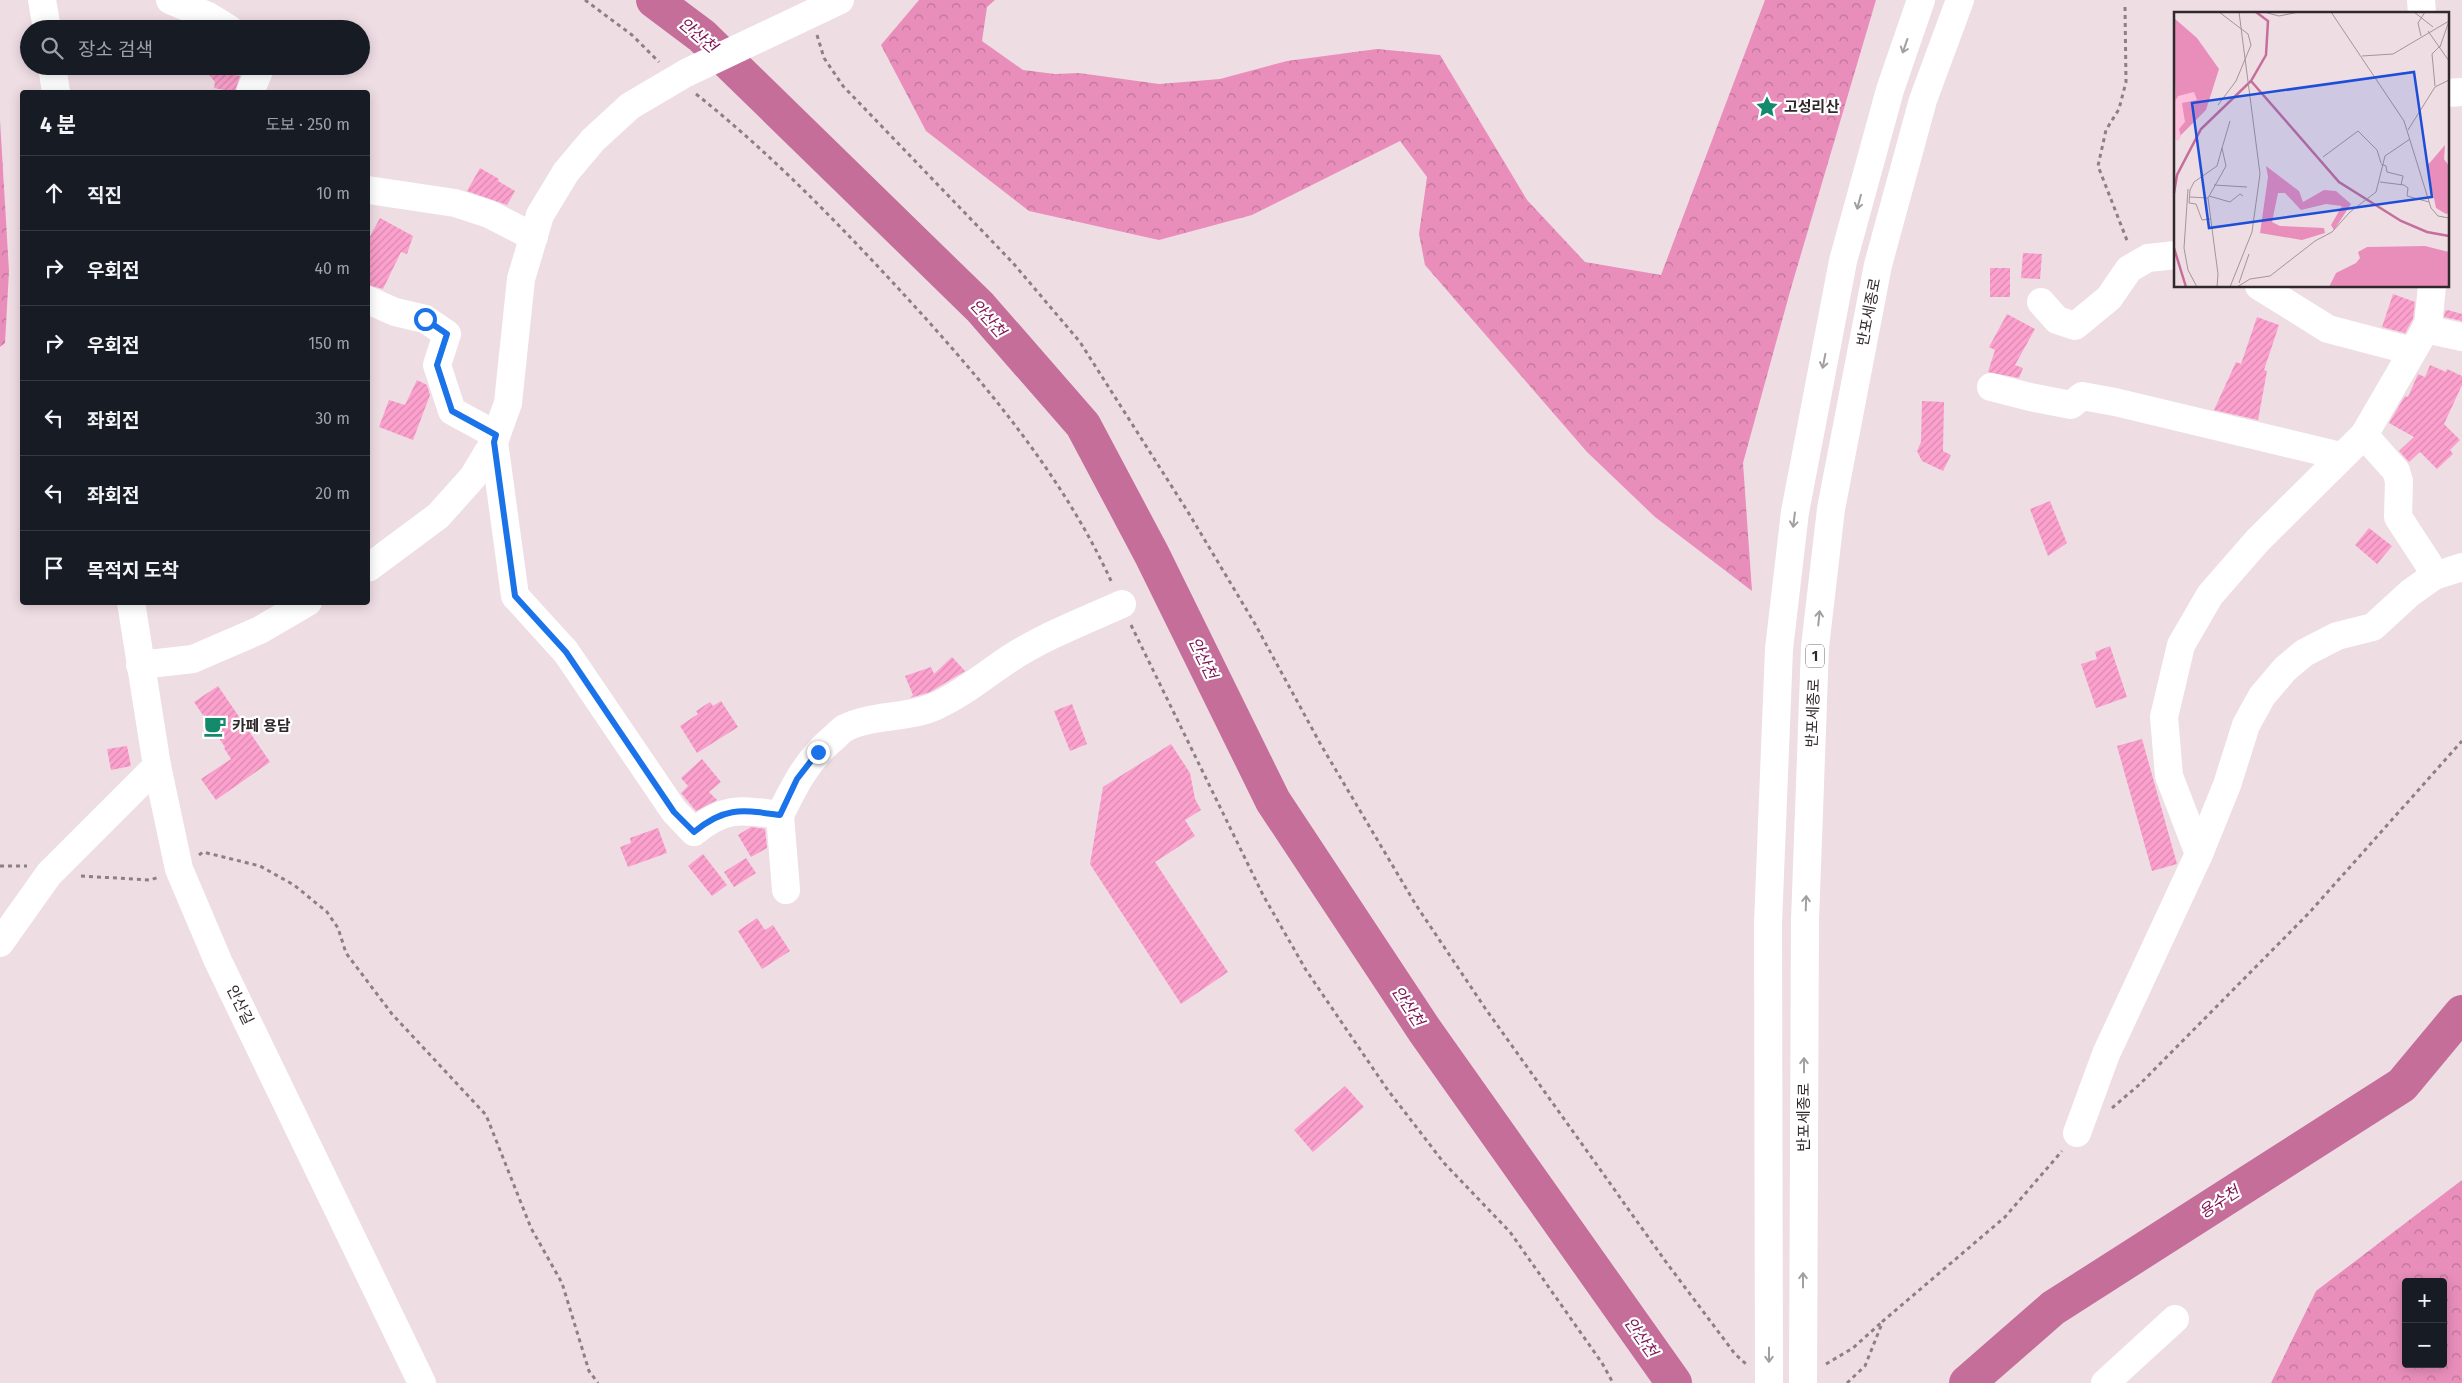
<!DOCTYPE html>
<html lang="ko">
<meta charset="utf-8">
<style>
body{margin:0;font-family:"Fira Sans","Noto Sans KR",sans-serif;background:#20242c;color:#f1f3f6}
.controls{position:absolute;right:15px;bottom:15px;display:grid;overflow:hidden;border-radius:5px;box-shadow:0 2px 12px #0003}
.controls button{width:45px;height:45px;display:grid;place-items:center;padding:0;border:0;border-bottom:1px solid #363941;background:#171b24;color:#f1f3f6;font:25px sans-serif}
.stop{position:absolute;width:15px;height:15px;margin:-11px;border:4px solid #1a73e8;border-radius:50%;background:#fff}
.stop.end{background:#1a73e8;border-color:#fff;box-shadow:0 1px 5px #0008}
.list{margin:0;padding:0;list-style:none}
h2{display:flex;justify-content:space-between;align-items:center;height:65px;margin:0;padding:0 20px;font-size:21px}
h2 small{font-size:16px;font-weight:400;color:#9ea1a6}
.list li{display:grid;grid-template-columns:32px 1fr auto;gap:15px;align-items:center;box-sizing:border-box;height:75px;padding:0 20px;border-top:1px solid #363941}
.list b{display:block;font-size:19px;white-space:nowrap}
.list em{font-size:16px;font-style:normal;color:#9ea1a6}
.icon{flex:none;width:28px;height:28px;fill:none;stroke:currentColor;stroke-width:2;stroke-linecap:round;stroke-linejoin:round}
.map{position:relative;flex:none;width:2462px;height:1383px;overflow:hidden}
.search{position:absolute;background:#171b24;box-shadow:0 2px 12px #0003;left:20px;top:20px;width:350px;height:55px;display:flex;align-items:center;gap:12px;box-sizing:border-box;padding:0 18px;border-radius:28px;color:#9ea1a6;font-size:19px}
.panel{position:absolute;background:#171b24;box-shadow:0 2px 12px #0003;left:20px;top:90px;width:350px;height:515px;border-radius:5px}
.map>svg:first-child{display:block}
.forest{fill:url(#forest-crowns);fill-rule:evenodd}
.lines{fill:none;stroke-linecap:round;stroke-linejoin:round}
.river{stroke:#c56e9a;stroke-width:36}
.building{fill:url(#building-hatch)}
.path{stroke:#8d8085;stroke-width:3;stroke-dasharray:4 4;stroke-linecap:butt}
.minor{stroke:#fff;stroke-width:28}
.highway{stroke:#fff;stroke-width:28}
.oneway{stroke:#a29fa0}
.route{stroke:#1a73e8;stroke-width:6}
.labels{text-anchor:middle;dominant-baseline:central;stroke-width:4.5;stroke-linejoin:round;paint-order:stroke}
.shield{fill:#fff;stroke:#6e696b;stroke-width:1}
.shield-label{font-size:14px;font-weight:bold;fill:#30292c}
.poi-label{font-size:15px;font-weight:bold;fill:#30292c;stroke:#fff;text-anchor:start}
.street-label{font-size:15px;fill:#30292c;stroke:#fff}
.water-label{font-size:16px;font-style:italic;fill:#811857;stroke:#fff}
.inset-river{fill:none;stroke:#c56e9a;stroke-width:2.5}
.inset-road{fill:none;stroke:#a3959a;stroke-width:1}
.view{fill:#1d4ed8;fill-opacity:0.15;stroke:#1d4ed8;stroke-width:2.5}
.inset-edge{fill:none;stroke:#30292c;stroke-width:2.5}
</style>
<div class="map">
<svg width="2462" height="1383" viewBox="0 0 2462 1383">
<defs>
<pattern id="forest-crowns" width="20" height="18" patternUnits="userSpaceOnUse" patternTransform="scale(1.25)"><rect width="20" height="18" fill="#e98ebb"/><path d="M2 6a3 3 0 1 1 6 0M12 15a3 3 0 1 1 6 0" fill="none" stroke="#bd7498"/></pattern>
<pattern id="building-hatch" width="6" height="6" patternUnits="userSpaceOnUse" patternTransform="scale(1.25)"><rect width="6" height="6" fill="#fca0cd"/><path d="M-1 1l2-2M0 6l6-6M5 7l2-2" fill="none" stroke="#d88ab0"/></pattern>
</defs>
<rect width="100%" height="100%" fill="#efdde4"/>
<g class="forest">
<path d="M919,0H995L987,7L982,41L1023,70L1055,74L1079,73L1159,84L1220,79L1287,61L1377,49L1440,55L1527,200L1585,262L1661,275L1765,0H1876L1791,288L1743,463L1752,591L1655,517L1587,452L1425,265L1419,234L1427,177L1400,141L1252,215L1159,240L1029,211L926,131L881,45Z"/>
<path d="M0,120L9,271L5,343L0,347Z"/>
<path d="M2462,1180V1383H2271L2316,1291ZM2406,1282H2443V1364H2406Z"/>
</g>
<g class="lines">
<g class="river">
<path d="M654,0L702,36L980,307L1083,425L1152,555L1273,801L1425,1031L1674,1383"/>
<path d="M1967,1383L2053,1308L2402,1085L2462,1013"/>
</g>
</g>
<g class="building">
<path d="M204,69L240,76L235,92L214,88L215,82Z"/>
<path d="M480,168L499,179L498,181L515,191L507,205L467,191Z"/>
<path d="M380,218L413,236L407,254L401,252L383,289L368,285V240Z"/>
<path d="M2023,253L2042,254L2040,279L2021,278Z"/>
<rect x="1990" y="268" width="20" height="29"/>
<path d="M2393,294L2415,302L2413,319L2405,333L2382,327Z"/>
<path d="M2448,310L2462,314V321L2444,317L2445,311Z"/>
<path d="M2007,314L2035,329L2015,365L2023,368L2019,378L1988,372L1995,350L1989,347Z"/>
<path d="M2257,317L2279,325L2264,370L2267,371L2258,420L2214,410L2236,362L2241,364Z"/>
<path d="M2430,365L2446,372L2447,369L2462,376V385L2444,424L2460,440L2450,450L2453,454L2437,469L2420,452L2409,462L2399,451L2414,437L2389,423L2405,396L2408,397L2418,374L2425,377Z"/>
<path d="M417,380L427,385L430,395L413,440L379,427L389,400L405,405Z"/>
<path d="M1922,401L1944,402L1943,451L1951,455L1943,471L1922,461L1917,451L1921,442Z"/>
<path d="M2050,501L2067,543L2048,556L2030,509Z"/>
<path d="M2369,528L2392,546L2377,564L2355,545Z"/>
<path d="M2110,646L2127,697L2096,708L2081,664L2097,659L2095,652Z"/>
<path d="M952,657L965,671L930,692L910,698L913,695L905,676L931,667L934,674Z"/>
<path d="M218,686L270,762L216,800L201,779L231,759L224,748L225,747L194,702Z"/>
<path d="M721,701L738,727L697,753L680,726L698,714L696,711L710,702L713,706Z"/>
<path d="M1072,704L1087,744L1070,751L1054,711Z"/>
<path d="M2142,739L2177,864L2152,871L2117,746Z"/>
<path d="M1171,744L1190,773L1195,799L1201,810L1185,820L1195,836L1155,862L1228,972L1181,1004L1090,864L1103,787Z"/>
<path d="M127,746L131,766L111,770L107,749Z"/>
<path d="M702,759L721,782L709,792L717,800L696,811L681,793L688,786L681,778Z"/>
<path d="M751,827L765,829L767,848L751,857L738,835Z"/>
<path d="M658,828L667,853L628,867L620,847L631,843L630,838Z"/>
<path d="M703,854L727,885L712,896L688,866Z"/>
<path d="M746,858L756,873L734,887L724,872Z"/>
<path d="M757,918L765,930L773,925L790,951L762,969L738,931Z"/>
<path d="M1345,1086L1364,1107L1313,1152L1294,1130Z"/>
</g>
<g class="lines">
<g class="path">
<path d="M585,0L632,35L659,62"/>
<path d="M2125,7L2126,82L2119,109L2106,130L2098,166L2128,243"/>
<path d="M817,35L824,58L843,86L1013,263L1080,342L1188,512L1255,624L1321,745L1416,905L1485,1008L1666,1262L1735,1354L1746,1364"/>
<path d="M696,94C769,152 834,219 897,287C979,376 1062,473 1112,583"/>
<path d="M1131,625L1263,895L1306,970L1387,1089L1444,1163L1510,1232L1602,1363L1613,1383"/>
<path d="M199,855L203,852L260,866L294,885L327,912L338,928L346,953L392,1014L486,1115L531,1228L562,1283L589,1371L598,1383"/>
<path d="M0,866H27"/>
<path d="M81,876L150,880L159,877"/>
<path d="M2112,1108L2140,1084L2309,913L2462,741"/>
<path d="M1826,1364L1853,1348L1883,1321"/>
<path d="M1847,1383L1865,1366L1883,1321L2005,1217L2062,1151"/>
</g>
<g class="minor">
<path d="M42,0L47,29"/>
<path d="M170,0L208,16L229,29"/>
<path d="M2421,0L2422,14"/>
<path d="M52,66L56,92"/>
<path d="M250,92L261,66"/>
<path d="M2448,93L2462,92"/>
<path d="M368,190L455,203L489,214L534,237"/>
<path d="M2259,286L2328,329L2412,351"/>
<path d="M368,300L395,312L425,319L447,334L437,365L452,411L496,435"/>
<path d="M2041,302L2057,320L2075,326L2109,298L2129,269L2148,258L2176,255"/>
<path d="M2425,329L2462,337"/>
<path d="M1991,387L2030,397L2071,405L2082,396L2115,402L2341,456"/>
<path d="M2364,435L2396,471L2399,481L2398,517L2428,563L2434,576"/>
<path d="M494,442L515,596L566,652L674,811L694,832C725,806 742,810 780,815C794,787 806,762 830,741C835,737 840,731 845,728C873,714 908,719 936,706C964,693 985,675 1009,659C1044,636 1084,621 1122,604"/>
<path d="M368,568L438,516L473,477L494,442L508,403L521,279L540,215L566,172L593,140L630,106L686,73L840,0"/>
<path d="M131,602L157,766L179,869L218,961L422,1383"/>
<path d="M140,665L193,659L260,630L308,602"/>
<path d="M780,815L786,890"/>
<path d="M2199,854L2227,785L2246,725L2262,696L2285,669L2304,653L2337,636L2373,627L2410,593L2434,576L2462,567"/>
<path d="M0,943L49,874L157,766"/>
<path d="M2077,1133L2106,1054L2199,854L2169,776L2164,717L2181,645L2210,595L2258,540L2364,435L2428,325L2432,286"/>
<path d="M2105,1383L2175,1319"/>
</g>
<g class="highway">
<path d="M1769,1383L1768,924L1779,649L1795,512L1843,261L1890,90L1921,0"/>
<path d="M1803,1383L1805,921L1815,647L1831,509L1878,265L1923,100L1960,0"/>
</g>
</g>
<defs><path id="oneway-shaft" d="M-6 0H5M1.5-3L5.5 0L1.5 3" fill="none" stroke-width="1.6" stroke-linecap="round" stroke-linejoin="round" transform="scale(1.25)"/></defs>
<g class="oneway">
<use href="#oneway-shaft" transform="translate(1905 46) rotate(109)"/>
<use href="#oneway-shaft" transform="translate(1859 202) rotate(105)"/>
<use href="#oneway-shaft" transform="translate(1824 361) rotate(101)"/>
<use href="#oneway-shaft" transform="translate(1794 520) rotate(97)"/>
<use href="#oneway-shaft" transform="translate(1819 618) rotate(-84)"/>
<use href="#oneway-shaft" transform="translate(1806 903) rotate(-88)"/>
<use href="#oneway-shaft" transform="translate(1804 1065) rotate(-90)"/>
<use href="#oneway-shaft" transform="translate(1803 1280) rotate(-90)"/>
<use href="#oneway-shaft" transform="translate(1769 1355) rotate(90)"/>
</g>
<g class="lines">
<path class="route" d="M425,319L447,334L437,365L452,411L496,435L494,442L515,596L566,652L674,812L694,832C725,806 742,810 780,815L797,779L818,752"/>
</g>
<defs>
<symbol id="sight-bare" viewBox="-9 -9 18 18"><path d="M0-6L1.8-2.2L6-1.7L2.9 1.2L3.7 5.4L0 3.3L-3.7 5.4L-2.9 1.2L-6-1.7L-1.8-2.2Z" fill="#148a6c" stroke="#fff" stroke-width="2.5" paint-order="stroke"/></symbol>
<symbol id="cafe-bare" viewBox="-9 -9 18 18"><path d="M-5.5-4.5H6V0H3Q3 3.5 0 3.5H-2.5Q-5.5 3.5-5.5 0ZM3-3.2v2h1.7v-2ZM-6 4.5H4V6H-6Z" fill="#148a6c" stroke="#fff" stroke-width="2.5" paint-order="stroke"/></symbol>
</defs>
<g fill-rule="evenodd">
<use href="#sight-bare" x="1751" y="91" width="32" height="32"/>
<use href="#cafe-bare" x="199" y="710" width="32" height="32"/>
</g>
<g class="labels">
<rect class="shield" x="1806" y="644.5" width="18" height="23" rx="4"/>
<g class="shield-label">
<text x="1815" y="656">1</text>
</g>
<g class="poi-label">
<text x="1784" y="107">고성리산</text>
<text x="232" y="726">카페 용담</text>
</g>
<g class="street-label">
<text transform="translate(1869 312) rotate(-79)">반포세종로</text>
<text transform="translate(1813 713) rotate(-88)">반포세종로</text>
<text transform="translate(240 1005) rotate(64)">안산길</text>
<text transform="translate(1804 1117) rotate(-90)">반포세종로</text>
</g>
<g class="water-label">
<text transform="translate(698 35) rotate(40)">안산천</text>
<text transform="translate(988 318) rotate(48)">안산천</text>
<text transform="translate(1203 658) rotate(64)">안산천</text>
<text transform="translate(1408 1006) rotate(57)">안산천</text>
<text transform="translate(2219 1202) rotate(-33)">용수천</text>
<text transform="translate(1641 1337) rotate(55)">안산천</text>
</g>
</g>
<g transform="translate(2174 12)">
<rect width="275" height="275" fill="#efdde4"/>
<path d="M0,6L23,26L45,57L32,98L2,128ZM271,133L270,147L275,154V201L272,202L262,196L253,154ZM92,154L125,179L129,190L150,178L162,179L177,192L160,218L157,213L168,194L152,192L127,198L111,181H104L98,210L106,214L150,216L151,221L128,228L86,221L94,165ZM251,234L275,240V275H155L162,261L182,251L186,246L184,240L193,235Z" fill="#e98ebb"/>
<path d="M20,80L23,88L8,91L11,110L5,117L7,125L4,129L0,125V91L4,84Z" fill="#fdbfdc"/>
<path class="inset-river" d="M77,69L165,170L227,209L253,220L275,224M0,181L3,163L27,117L77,69L92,43L94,9L82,0M0,236L12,275"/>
<path class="inset-road" d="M90,0L105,4L125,0M157,0L230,109L257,196L264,204L275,206M240,0L259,15M254,19L275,49M247,24L244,11L251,0M266,35L275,9M188,44L219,42L275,9M261,74L258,42L266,34M44,93L62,69L77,33L74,22L45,0M234,118L261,75L275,68M149,145L184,119L203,138L207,151M207,152L212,154L213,160L229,164L227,173M206,170L230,173L234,176L233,184L255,190M40,173L73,175M14,177L10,236L14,258L23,275M35,184L56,190L66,182L69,184M16,185L34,186M37,207L28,208L22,192L15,191L16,178L20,170L43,154L48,136M65,271L75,242M43,275L44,262L34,186L52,154L48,136L56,109M56,275L78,220L86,162L65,0M63,275L76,267L96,264L141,229L158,220L176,200L202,180L211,144L236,127"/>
<path class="view" d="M240,60L258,185L35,216L18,91Z"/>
<rect width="275" height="275" class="inset-edge"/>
</g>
</svg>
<div class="controls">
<button>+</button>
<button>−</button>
</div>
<div class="stop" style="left:425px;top:319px"></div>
<div class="stop end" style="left:818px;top:752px"></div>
<div class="search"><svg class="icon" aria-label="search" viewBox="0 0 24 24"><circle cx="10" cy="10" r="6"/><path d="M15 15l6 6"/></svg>장소 검색</div>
<section class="panel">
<h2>4 분<small>도보 · 250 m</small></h2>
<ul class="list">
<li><svg class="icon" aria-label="ahead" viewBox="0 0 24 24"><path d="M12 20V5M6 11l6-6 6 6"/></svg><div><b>직진</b></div><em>10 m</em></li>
<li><svg class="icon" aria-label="right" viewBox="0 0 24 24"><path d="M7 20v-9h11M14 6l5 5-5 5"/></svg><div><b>우회전</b></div><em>40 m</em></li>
<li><svg class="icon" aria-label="right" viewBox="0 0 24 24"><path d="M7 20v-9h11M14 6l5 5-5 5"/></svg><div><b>우회전</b></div><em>150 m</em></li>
<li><svg class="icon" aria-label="left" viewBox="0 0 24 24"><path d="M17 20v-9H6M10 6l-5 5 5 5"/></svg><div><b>좌회전</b></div><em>30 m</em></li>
<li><svg class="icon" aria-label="left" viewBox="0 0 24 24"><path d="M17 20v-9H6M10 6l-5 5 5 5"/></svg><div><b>좌회전</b></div><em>20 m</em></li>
<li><svg class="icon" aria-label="arrive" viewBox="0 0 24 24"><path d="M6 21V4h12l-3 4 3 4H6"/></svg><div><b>목적지 도착</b></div></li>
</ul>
</section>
</div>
